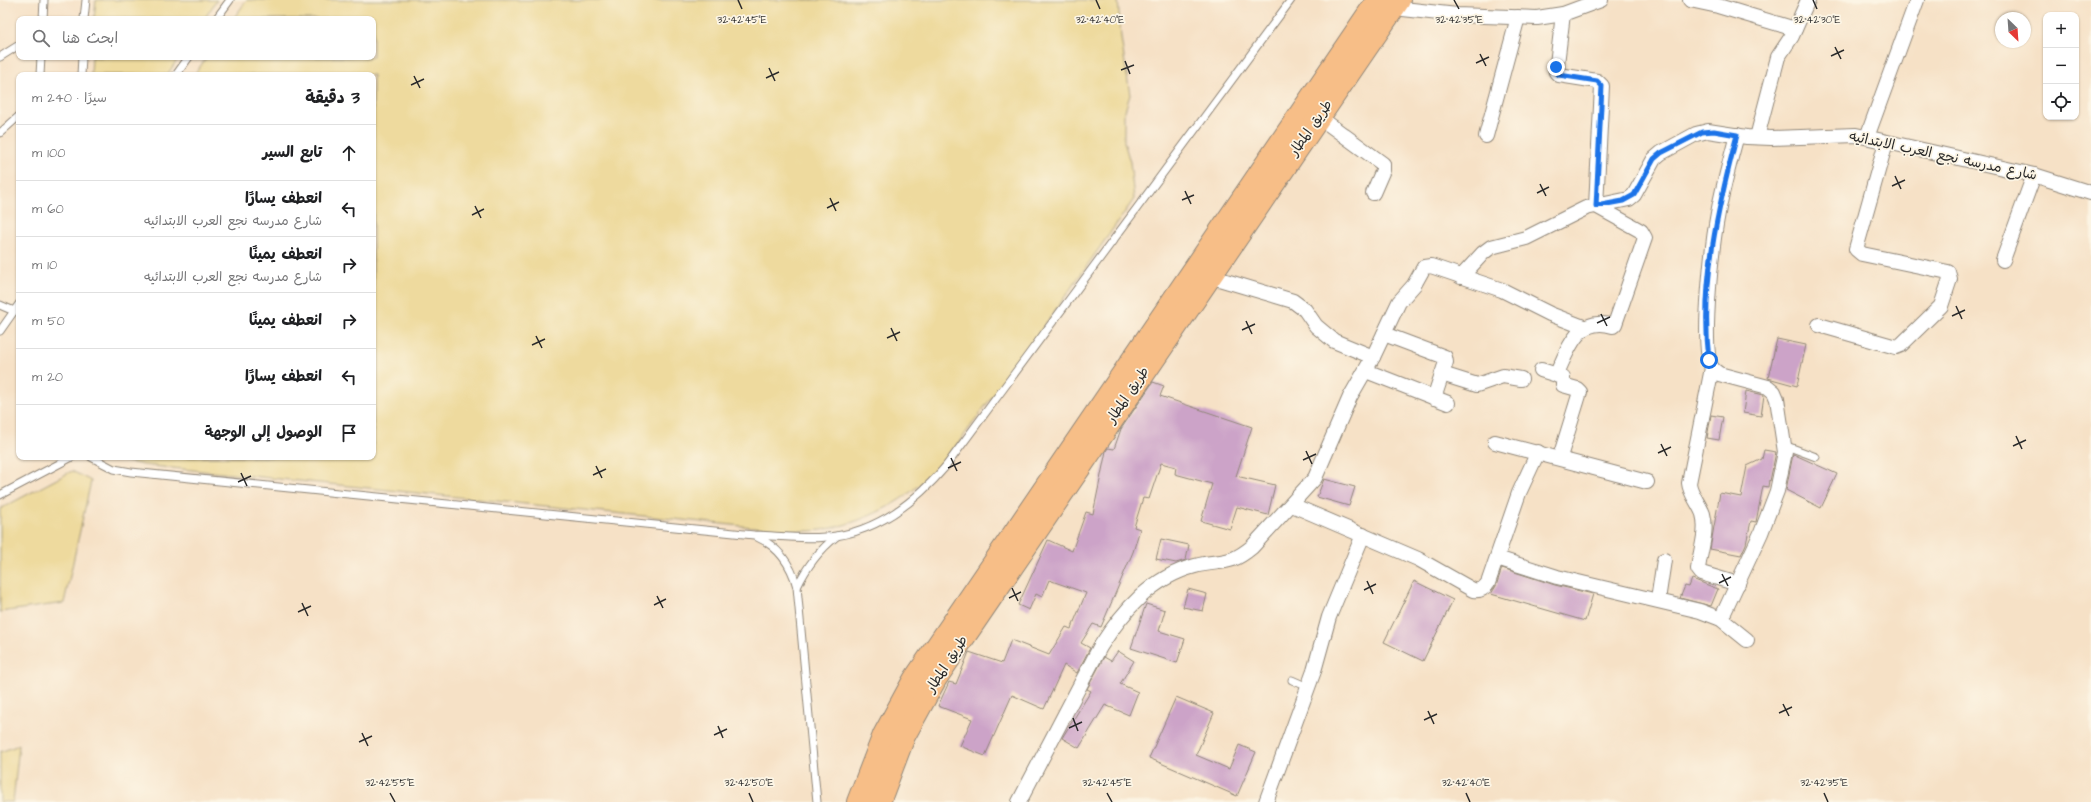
<!DOCTYPE html>
<html lang="ar">
<meta charset="utf-8">
<style>
body{margin:0;font-family:"Architects Daughter","Playpen Sans Arabic",sans-serif;background:#f2f2f2;color:#202124;direction:rtl}
.controls{position:absolute;right:12px;top:12px;display:grid;overflow:hidden;border-radius:8px;box-shadow:0 1px 3px #0004}
.controls button{width:36px;height:36px;display:grid;place-items:center;padding:0;border:0;border-bottom:1px solid #e0e0e0;background:#fff;color:#202124;font:20px sans-serif}
.compass{position:absolute;left:1995px;top:12px;width:36px;height:36px;border-radius:50%;background:#fff;box-shadow:0 1px 3px #0004;rotate:155deg}
.stop{position:absolute;width:12px;height:12px;margin:-9px;border:3px solid #1a73e8;border-radius:50%;background:#fff}
.stop.end{background:#1a73e8;border-color:#fff;box-shadow:0 1px 4px #0008}
.list{margin:0;padding:0;list-style:none}
h2{display:flex;justify-content:space-between;align-items:center;height:52px;margin:0;padding:0 16px;font-size:17px}
h2 small{font-size:13px;font-weight:400;color:#757577}
.list li{display:grid;grid-template-columns:26px 1fr auto;gap:12px;align-items:center;box-sizing:border-box;height:56px;padding:0 16px;border-top:1px solid #e0e0e0}
.list b{display:block;font-size:15px;white-space:nowrap}
.list p{margin:0;font-size:13px;white-space:nowrap;color:#757577}
.list em{font-size:13px;font-style:normal;color:#757577}
.icon{flex:none;width:22px;height:22px;fill:none;stroke:currentColor;stroke-width:2;stroke-linecap:round;stroke-linejoin:round}
.map{position:relative;flex:none;width:2091px;height:802px;overflow:hidden;direction:ltr}
.search{position:absolute;background:#fff;box-shadow:0 1px 3px #0004;left:16px;top:16px;width:360px;height:44px;display:flex;align-items:center;gap:10px;box-sizing:border-box;padding:0 14px;border-radius:8px;color:#757577;font-size:15px}
.panel{position:absolute;background:#fff;box-shadow:0 1px 3px #0004;left:16px;top:72px;width:360px;height:388px;border-radius:8px;direction:rtl}
.map>svg:first-child{display:block}
.sand{fill:#eeda9e;stroke:#8c8264}
.building{fill:#cca3c8}
.lines{fill:none;stroke-linecap:round;stroke-linejoin:round}
.service-casing{stroke:#908678;stroke-width:9}
.minor-casing{stroke:#908678;stroke-width:16}
.primary-casing{stroke:#908678;stroke-width:24}
.service{stroke:#fff;stroke-width:7}
.minor{stroke:#fff;stroke-width:14}
.primary{stroke:#f7be87;stroke-width:22}
.route{stroke:#1a73e8;stroke-width:5}
.ticks{fill:none;stroke:#2b2b2b;stroke-width:1.5}
.labels{text-anchor:middle;dominant-baseline:central;stroke-width:3.5;stroke-linejoin:round;paint-order:stroke}
.street-label{font-size:14px;fill:#2b2b2b;stroke:#fcf5e5}
.ticks-label{font-size:10px;text-anchor:middle;fill:#2b2b2b;stroke:#fcf5e5;stroke-width:3.5;stroke-linejoin:round;paint-order:stroke}
</style>
<div class="map">
<svg width="2091" height="802" viewBox="0 0 2091 802">
<rect width="100%" height="100%" fill="#fcf5e5"/>
<filter id="ink" filterUnits="userSpaceOnUse"><feTurbulence type="fractalNoise" baseFrequency=".025" numOctaves="2"/><feDisplacementMap in="SourceGraphic" scale="8" xChannelSelector="R" yChannelSelector="G"/><feConvolveMatrix kernelMatrix="1 2 1 2 8 2 1 2 1" color-interpolation-filters="sRGB"/></filter>
<filter id="wash" filterUnits="userSpaceOnUse"><feTurbulence type="fractalNoise" baseFrequency=".012" numOctaves="4" result="noise"/><feDisplacementMap in="SourceGraphic" scale="16" xChannelSelector="R" yChannelSelector="G"/><feGaussianBlur stdDeviation="0.9" result="paint"/><feColorMatrix in="noise" values="0 0 0 0 0 0 0 0 0 0 0 0 0 0 0 0 0 1.4 0 .05"/><feComposite in="paint" operator="in"/></filter>
<g filter="url(#wash)">
<rect width="100%" height="100%" fill="#f6e1c6"/>
<g class="sand">
<path d="M96,0H217L204,19H94Z"/>
<path d="M247,0H1118L1121,38L1130,95L1124,114V142L1130,162L1134,199C1088,264 1042,330 995,393C973,422 953,454 927,478C901,503 867,520 832,528C804,535 771,528 742,526L143,465L111,458L109,457H373V75H194L207,57H373V19H233Z"/>
<path d="M92,57H179L167,75H91Z"/>
<path d="M72,471L91,481L64,603L0,612V509Z"/>
<path d="M19,745L13,802H0V752Z"/>
</g>
<g id="blocks">
<g class="building">
<path d="M1777,339L1806,345L1797,386L1768,378Z"/>
<path d="M1153,382L1164,386L1160,396L1252,427L1236,476L1275,485L1268,515L1237,507L1230,529L1201,521L1212,484L1175,474L1176,467L1161,463L1149,499L1143,498L1134,527L1140,529L1133,552L1101,627L1093,624L1081,643L1090,648L1077,673L1064,665L1044,709L1012,695L985,756L960,746L972,719L938,706L949,682L956,684L969,652L1002,663L1011,640L1049,655L1066,627L1071,629L1086,593L1049,580L1042,597L1036,594L1029,610L1018,605L1048,540L1072,551L1086,512L1093,514L1106,451L1108,448L1114,449L1121,429Z"/>
<path d="M1746,391L1764,395L1761,416L1743,413Z"/>
<path d="M1711,415L1723,417L1719,440L1707,438Z"/>
<path d="M1764,450L1776,452L1770,481L1769,480L1768,487L1763,486L1756,522L1751,521L1746,544L1741,555L1710,549L1720,493L1741,497L1747,466L1762,459Z"/>
<path d="M1793,454L1837,474L1821,508L1786,490Z"/>
<path d="M1324,479L1355,487L1349,506L1317,497Z"/>
<path d="M1161,539L1189,545L1186,560L1176,563L1156,559Z"/>
<path d="M1502,568L1555,585L1593,594L1585,621L1491,594L1496,586Z"/>
<path d="M1692,579L1718,589L1711,606L1680,598L1685,586L1689,587Z"/>
<path d="M1414,581L1453,600L1423,661L1384,642Z"/>
<path d="M1188,589L1207,594L1203,611L1183,607Z"/>
<path d="M1146,604L1165,610L1159,631L1185,639L1177,663L1131,648Z"/>
<path d="M1118,651L1134,661L1120,684L1138,692L1129,715L1105,705L1079,748L1062,738L1091,691L1087,689L1104,657L1111,661Z"/>
<path d="M1176,697L1214,713L1196,755L1229,769L1239,745L1256,752L1237,796L1149,758Z"/>
</g>
</g>
</g>
<g filter="url(#ink)">
<use href="#blocks" fill-opacity="0" stroke="#908678" stroke-width="1"/>
<g class="lines">
<defs>
<g id="service">
<path d="M43,19L44,0"/>
<path d="M84,19L86,0"/>
<path d="M216,19L230,0"/>
<path d="M0,57L19,45"/>
<path d="M40,75L41,57"/>
<path d="M81,75L82,57"/>
<path d="M176,75L189,57"/>
<path d="M0,133L19,116"/>
<path d="M0,305L14,311"/>
<path d="M0,331L19,304"/>
<path d="M1784,445L1816,457"/>
<path d="M91,457L114,469L131,472L754,535C781,536 810,540 836,536C881,529 918,499 946,466L1291,0"/>
<path d="M0,495L72,457"/>
<path d="M757,537C779,547 791,564 797,587L817,802"/>
<path d="M797,587C807,566 819,550 837,536"/>
<path d="M1292,680L1308,687"/>
</g>
<g id="minor">
<path d="M1690,0L1718,6L1795,29"/>
<path d="M1394,8L1457,15L1537,18L1563,14L1601,0"/>
<path d="M1319,117L1383,164V170L1373,193"/>
<path d="M1486,136L1518,17"/>
<path d="M1757,137L1778,57L1792,36L1808,0"/>
<path d="M1867,137L1917,0"/>
<path d="M2003,260L2034,175"/>
<path d="M1209,276L1293,301L1305,310L1316,326L1334,341L1373,357"/>
<path d="M1461,277L1483,253L1491,247L1526,238L1586,208L1629,199L1634,195L1654,159L1661,153L1696,134L1708,131L1747,137L1771,138L1856,135L2034,175L2091,193"/>
<path d="M1819,325L1896,347L1901,345L1941,306L1950,279L1948,272L1862,254L1856,249L1886,142"/>
<path d="M1384,334L1445,357L1446,362L1434,398"/>
<path d="M1712,368L1689,483C1690,494 1699,503 1703,514C1708,532 1700,551 1698,569L1701,573L1738,584"/>
<path d="M1541,370L1557,375"/>
<path d="M1366,371L1448,403"/>
<path d="M1442,374L1477,385L1503,376L1521,379"/>
<path d="M1495,442L1647,482"/>
<path d="M1560,457L1580,392L1577,389L1563,385V377L1558,376L1557,373C1569,348 1578,315 1613,326L1615,324L1645,238L1641,231L1596,206L1602,86L1597,81L1559,75L1556,72L1563,14"/>
<path d="M1292,505L1418,559L1473,590C1480,591 1484,589 1488,583L1519,493L1538,452"/>
<path d="M1497,558L1557,577L1700,611L1721,619L1747,640"/>
<path d="M1658,600L1664,560"/>
<path d="M1721,619L1761,533L1777,491L1785,452L1777,399L1774,392L1768,387L1719,374C1717,372 1713,370 1712,368C1700,347 1713,239 1718,213C1723,186 1730,161 1737,135"/>
<path d="M1019,802L1100,647C1123,611 1152,577 1195,566C1221,559 1228,567 1252,547L1315,478L1350,397L1373,357L1399,302L1414,285L1424,267L1431,266L1502,290L1550,314L1586,328"/>
<path d="M1266,802L1314,671L1329,617L1363,535"/>
</g>
<g id="primary">
<path d="M858,802L884,735L914,680L1378,0"/>
<path d="M879,802L904,736L936,678L1399,0"/>
</g>
</defs>
<use href="#service" class="service-casing"/>
<use href="#minor" class="minor-casing"/>
<use href="#primary" class="primary-casing"/>
<use href="#service" class="service"/>
<use href="#minor" class="minor"/>
<use href="#primary" class="primary"/>
</g>
</g>
<g class="lines" filter="url(#ink)">
<path class="route" d="M1556,67V72L1559,75L1597,81L1602,86L1596,206L1623,201L1634,195L1654,159L1661,153L1702,132L1714,131L1737,135C1718,207 1700,285 1709,360"/>
</g>
<path class="ticks" d="M738,0L742,9M1096,0L1100,9M1454,0L1459,9M1813,0L1817,9M1835,47L1841,59M1480,54L1486,66M1831,56L1844,50M1125,61L1130,74M1476,63L1489,57M769,68L775,81M1121,70L1134,65M414,76L420,88M766,78L779,72M411,85L424,79M1895,176L1901,189M1540,184L1546,196M1892,186L1905,180M1185,191L1191,204M1537,193L1549,187M830,198L836,211M1182,200L1194,195M475,206L481,218M827,208L839,202M472,215L484,209M1956,306L1962,319M1601,314L1607,326M1952,316L1965,310M1246,321L1252,334M1597,323L1610,317M891,328L897,341M1242,330L1255,324M536,336L542,348M887,338L900,332M532,345L545,339M2016,436L2022,449M1661,444L1667,456M2013,446L2026,440M1306,451L1312,464M1658,453L1671,447M951,458L957,471M1303,460L1316,454M596,466L602,478M948,468L961,462M241,473L247,486M593,475L606,469M238,482L251,476M1722,574L1728,586M1367,581L1373,594M1719,583L1731,577M1012,588L1018,601M1364,590L1376,584M657,596L663,608M1009,598L1021,592M302,603L308,616M654,605L666,599M298,612L311,606M1783,704L1789,716M1428,711L1434,724M1779,713L1792,707M1073,718L1078,731M1424,720L1437,714M718,726L723,738M1069,728L1082,722M362,733L368,746M714,735L727,729M359,742L372,736M390,793L395,802M749,793L753,802M1107,793L1112,802M1466,793L1470,802M1824,793L1828,802"/>
<g class="labels">
<g class="street-label">
<text transform="translate(1311 128) rotate(-55)">طريق المطار</text>
<text transform="translate(1943 156) rotate(12)">شارع مدرسه نجع العرب الابتدائيه</text>
<text transform="translate(1128 395) rotate(-56)">طريق المطار</text>
<text transform="translate(947 664) rotate(-57)">طريق المطار</text>
</g>
</g>
<g class="ticks-label">
<text x="742" y="23">32°42'45"E</text>
<text x="1100" y="23">32°42'40"E</text>
<text x="1459" y="23">32°42'35"E</text>
<text x="1817" y="23">32°42'30"E</text>
<text x="390" y="786">32°42'55"E</text>
<text x="749" y="786">32°42'50"E</text>
<text x="1107" y="786">32°42'45"E</text>
<text x="1466" y="786">32°42'40"E</text>
<text x="1824" y="786">32°42'35"E</text>
</g>
</svg>
<div class="controls">
<button>+</button>
<button>−</button>
<button><svg class="icon" aria-label="locate" viewBox="0 0 24 24"><circle cx="12" cy="12" r="6"/><path d="M12 2v4M12 18v4M2 12h4M18 12h4"/></svg></button>
</div>
<svg class="compass" viewBox="-18 -18 36 36"><path d="M0-13l5 13h-10z" fill="#e53935"/><path d="M0 13l5-13h-10z" fill="#757577"/></svg>
<div class="stop" style="left:1709px;top:360px"></div>
<div class="stop end" style="left:1556px;top:67px"></div>
<div class="search"><svg class="icon" aria-label="search" viewBox="0 0 24 24"><circle cx="10" cy="10" r="6"/><path d="M15 15l6 6"/></svg>ابحث هنا</div>
<section class="panel">
<h2>3 دقيقة<small>سيرًا · 240 m</small></h2>
<ul class="list">
<li><svg class="icon" aria-label="ahead" viewBox="0 0 24 24"><path d="M12 20V5M6 11l6-6 6 6"/></svg><div><b>تابع السير</b></div><em>100 m</em></li>
<li><svg class="icon" aria-label="left" viewBox="0 0 24 24"><path d="M17 20v-9H6M10 6l-5 5 5 5"/></svg><div><b>انعطف يسارًا</b><p>شارع مدرسه نجع العرب الابتدائيه</p></div><em>60 m</em></li>
<li><svg class="icon" aria-label="right" viewBox="0 0 24 24"><path d="M7 20v-9h11M14 6l5 5-5 5"/></svg><div><b>انعطف يمينًا</b><p>شارع مدرسه نجع العرب الابتدائيه</p></div><em>10 m</em></li>
<li><svg class="icon" aria-label="right" viewBox="0 0 24 24"><path d="M7 20v-9h11M14 6l5 5-5 5"/></svg><div><b>انعطف يمينًا</b></div><em>50 m</em></li>
<li><svg class="icon" aria-label="left" viewBox="0 0 24 24"><path d="M17 20v-9H6M10 6l-5 5 5 5"/></svg><div><b>انعطف يسارًا</b></div><em>20 m</em></li>
<li><svg class="icon" aria-label="arrive" viewBox="0 0 24 24"><path d="M6 21V4h12l-3 4 3 4H6"/></svg><div><b>الوصول إلى الوجهة</b></div></li>
</ul>
</section>
</div>
